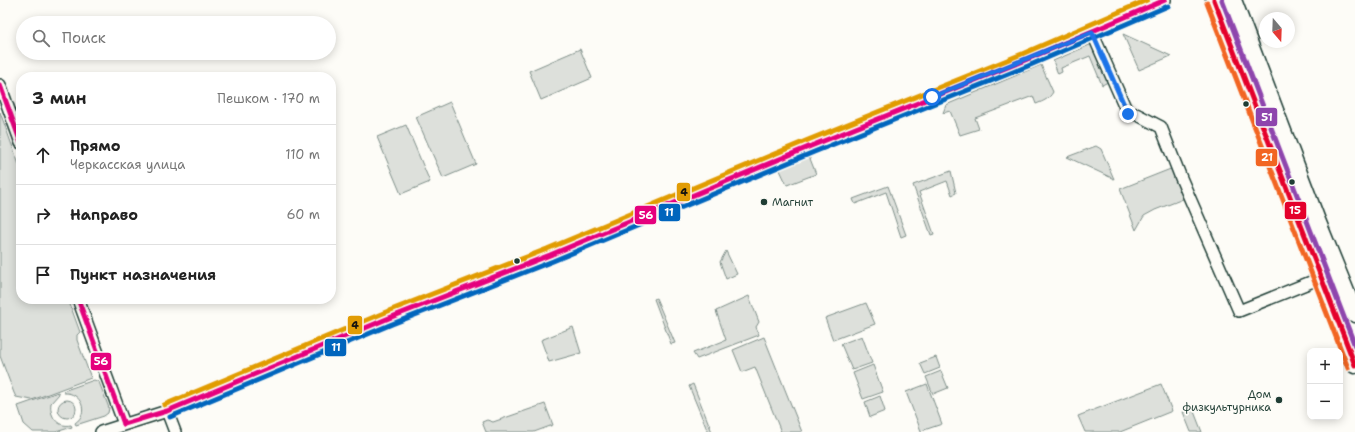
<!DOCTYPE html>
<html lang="ru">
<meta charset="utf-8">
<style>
body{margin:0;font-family:"Shantell Sans",sans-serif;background:#f2f2f2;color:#222}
.controls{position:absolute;right:12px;bottom:12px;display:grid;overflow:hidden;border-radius:8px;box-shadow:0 2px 10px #0003}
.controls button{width:36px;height:36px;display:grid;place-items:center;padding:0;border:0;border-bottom:1px solid #e0e0e0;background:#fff;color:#222;font:20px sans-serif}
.compass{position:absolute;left:1259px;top:12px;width:36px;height:36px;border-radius:50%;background:#fff;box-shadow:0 2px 10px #0003;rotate:161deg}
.stop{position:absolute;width:12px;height:12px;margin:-9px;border:3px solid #1a73e8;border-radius:50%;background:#fff}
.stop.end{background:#1a73e8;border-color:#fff;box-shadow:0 1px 4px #0008}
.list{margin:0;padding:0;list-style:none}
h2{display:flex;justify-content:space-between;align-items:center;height:52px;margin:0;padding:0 16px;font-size:17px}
h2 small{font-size:13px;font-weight:400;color:#767676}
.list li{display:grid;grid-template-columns:26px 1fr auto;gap:12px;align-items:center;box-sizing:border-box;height:60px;padding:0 16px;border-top:1px solid #e0e0e0}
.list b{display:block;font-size:15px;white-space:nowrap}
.list p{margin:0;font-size:13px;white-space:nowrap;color:#767676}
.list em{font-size:13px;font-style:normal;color:#767676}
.icon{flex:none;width:22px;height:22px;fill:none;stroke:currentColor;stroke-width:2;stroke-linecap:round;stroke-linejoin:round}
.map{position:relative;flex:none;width:1355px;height:432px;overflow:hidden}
.search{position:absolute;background:#fff;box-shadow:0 2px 10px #0003;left:16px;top:16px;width:320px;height:44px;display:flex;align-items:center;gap:10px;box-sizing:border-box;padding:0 14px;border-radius:22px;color:#767676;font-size:15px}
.panel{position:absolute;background:#fff;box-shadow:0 2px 10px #0003;left:16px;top:72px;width:320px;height:232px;border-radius:16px}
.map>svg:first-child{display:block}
.green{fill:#dde0db;stroke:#7e8e88}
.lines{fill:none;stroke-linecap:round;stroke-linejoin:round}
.street-casing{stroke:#1f3d34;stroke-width:14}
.secondary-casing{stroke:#1f3d34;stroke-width:19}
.street{stroke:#fdfcf7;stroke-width:11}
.secondary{stroke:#fdfcf7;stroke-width:16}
.bus-1-casing{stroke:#fdfcf7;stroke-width:8}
.bus-2-casing{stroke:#fdfcf7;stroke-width:8}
.bus-3-casing{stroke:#fdfcf7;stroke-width:8}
.bus-4-casing{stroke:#fdfcf7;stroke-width:8}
.bus-5-casing{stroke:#fdfcf7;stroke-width:8}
.bus-6-casing{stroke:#fdfcf7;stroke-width:8}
.bus-1{stroke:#e5007d;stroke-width:5}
.bus-2{stroke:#0065bd;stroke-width:5}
.bus-3{stroke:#e19c05;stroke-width:5}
.bus-4{stroke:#e4002b;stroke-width:5}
.bus-5{stroke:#f26522;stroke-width:5}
.bus-6{stroke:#8e44ad;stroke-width:5}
.route{stroke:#1a73e8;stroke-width:5}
.bus-dot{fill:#1f3d34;stroke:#fdfcf7;stroke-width:1.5}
.labels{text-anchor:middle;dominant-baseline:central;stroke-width:3.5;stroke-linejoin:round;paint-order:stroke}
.poi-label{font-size:11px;fill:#1f3d34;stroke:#fdfcf7;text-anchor:start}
.line-badge{stroke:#fdfcf7;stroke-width:1.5}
.badge-label{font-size:11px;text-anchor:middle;font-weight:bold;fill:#fff}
.pale-badge-label{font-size:11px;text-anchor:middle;font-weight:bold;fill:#111}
</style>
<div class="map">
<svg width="1355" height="432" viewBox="0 0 1355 432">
<rect width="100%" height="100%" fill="#fdfcf7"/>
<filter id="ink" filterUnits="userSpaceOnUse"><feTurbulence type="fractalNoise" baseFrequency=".025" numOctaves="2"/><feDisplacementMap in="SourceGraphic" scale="8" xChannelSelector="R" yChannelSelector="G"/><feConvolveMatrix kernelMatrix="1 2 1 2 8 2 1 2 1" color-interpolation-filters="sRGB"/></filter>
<g filter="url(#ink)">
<g class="green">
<path d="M1123,34L1171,56L1139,70Z"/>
<path d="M1092,44L1108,82L1102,85L1090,56L1061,68L1062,72L1058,74L1053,61Z"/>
<path d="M580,49L592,78L541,100L529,71Z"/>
<path d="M1041,65L1053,92C1049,99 1044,101 1036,104L1033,96L975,118L979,129L960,135L950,111L943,113L946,105Z"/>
<path d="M450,102L476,164L443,178L416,117Z"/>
<path d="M0,112L21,170V299H68L80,332L77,335V340L91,378L32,400L16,397L14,393L0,356Z"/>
<path d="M406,125L430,182L401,194L377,137Z"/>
<path d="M1096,146L1101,149L1114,179L1067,157Z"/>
<path d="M809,156L816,174L787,185L779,168Z"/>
<path d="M1173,168L1185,195L1183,199L1155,210L1144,216L1136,230L1120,189Z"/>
<path d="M951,171L956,193L952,195L947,181L919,192L934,234L931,235L913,185Z"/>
<path d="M888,186L906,235L901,237L886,192L855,204L853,199Z"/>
<path d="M726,251L737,274L726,279L720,262Z"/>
<path d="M749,296L759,322L756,327L759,335L697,359L693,353L726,340L716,311Z"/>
<path d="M656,298L675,343L671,344L654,299Z"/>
<path d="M866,303L875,324L833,340L825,318Z"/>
<path d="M573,327L581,353L549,362L541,340Z"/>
<path d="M862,336L872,363L852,370L841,344Z"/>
<path d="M764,337L802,432H781L755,367L742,372L733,350Z"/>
<path d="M936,357L940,368L925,374L920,363Z"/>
<path d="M873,365L883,392L863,399L853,373Z"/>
<path d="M941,371L948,388L933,394L926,377Z"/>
<path d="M94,380L99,382L109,408L108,413L104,416L76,425L75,423C90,413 81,392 64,393L63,391Z"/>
<path d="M693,384L712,432H708L689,386Z"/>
<path d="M927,384L942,424L921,431L906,392Z"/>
<path d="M1161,384L1172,411L1120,432H1085L1078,416Z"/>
<path d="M58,392L59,394L51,403C49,415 57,428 71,425L72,427L56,432H33L24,424L18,406Z"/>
<path d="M880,396L885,411L870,417L865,402Z"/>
<circle cx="67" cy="409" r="9"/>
<path d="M545,404L553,425L534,432H486L482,422L487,420L493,422Z"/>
<path d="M1193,409L1202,432H1191L1183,412Z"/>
</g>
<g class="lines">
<defs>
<g id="street">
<path d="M1092,32L1128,114H1136L1161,127L1181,178L1239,311L1338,271"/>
<path d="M0,85L21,143"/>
<path d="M78,299L124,424"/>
<path d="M167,411L175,432"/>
<path d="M101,432L167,411L389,318L550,255L811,146L1025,60L1041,52L1165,0"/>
</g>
<g id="secondary">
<path d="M1214,0L1355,365"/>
<path d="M1233,0L1316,218L1355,314"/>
</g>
</defs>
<use href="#street" class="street-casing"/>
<use href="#secondary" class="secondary-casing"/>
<use href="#street" class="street"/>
<use href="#secondary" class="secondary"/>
<defs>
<g id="bus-1">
<path d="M0,85L21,143"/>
<path d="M78,299L124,424"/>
<path d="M124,424L167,411L389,318L550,255L811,146L1025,60L1165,0"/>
</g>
<path id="bus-2" d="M170,417L392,324L553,261L814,152L1028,66L1168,6"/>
<path id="bus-3" d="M164,405L386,312L547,249L808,140L1022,54L1147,0"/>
<path id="bus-4" d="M1214,0L1355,365"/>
<path id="bus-5" d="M1207,3L1348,368"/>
<path id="bus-6" d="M1222,0L1355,346"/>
</defs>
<use href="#bus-1" class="bus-1-casing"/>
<use href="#bus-2" class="bus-2-casing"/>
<use href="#bus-3" class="bus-3-casing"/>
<use href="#bus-4" class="bus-4-casing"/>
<use href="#bus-5" class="bus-5-casing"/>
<use href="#bus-6" class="bus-6-casing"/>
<use href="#bus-1" class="bus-1"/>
<use href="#bus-2" class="bus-2"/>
<use href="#bus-3" class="bus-3"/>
<use href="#bus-4" class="bus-4"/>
<use href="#bus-5" class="bus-5"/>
<use href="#bus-6" class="bus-6"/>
</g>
</g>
<g class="lines" filter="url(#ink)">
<path class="route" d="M932,97L1092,32L1128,114"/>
</g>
<g class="bus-dot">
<circle cx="1246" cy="104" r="3.5"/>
<circle cx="1292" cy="182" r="3.5"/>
<circle cx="764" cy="202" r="4"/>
<circle cx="517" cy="261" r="3.5"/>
<circle cx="1279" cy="400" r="4"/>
</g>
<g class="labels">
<g class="poi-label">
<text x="772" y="202">Магнит</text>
<text x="1271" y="394" text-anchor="end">Дом<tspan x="1271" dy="13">физкультурника</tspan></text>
</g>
</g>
<g class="line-badge">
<rect x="1255" y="107" width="23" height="20" rx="4" fill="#8e44ad"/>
<rect x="1255" y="148" width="23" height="19" rx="4" fill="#f26522"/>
<rect x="676" y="182" width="15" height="20" rx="4" fill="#e19c05"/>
<rect x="1284" y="201" width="23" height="19" rx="4" fill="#e4002b"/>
<rect x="658" y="203" width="23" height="19" rx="4" fill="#0065bd"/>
<rect x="634" y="205" width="23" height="20" rx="4" fill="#e5007d"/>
<rect x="347" y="315" width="16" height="20" rx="4" fill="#e19c05"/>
<rect x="324" y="338" width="23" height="19" rx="4" fill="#0065bd"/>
<rect x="90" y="352" width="22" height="19" rx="4" fill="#e5007d"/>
</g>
<g class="badge-label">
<text x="1267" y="121">51</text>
<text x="1267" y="161">21</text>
<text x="1295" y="214">15</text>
<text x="669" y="216">11</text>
<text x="646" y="219">56</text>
<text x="336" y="351">11</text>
<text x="101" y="365">56</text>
</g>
<g class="pale-badge-label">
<text x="684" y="196">4</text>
<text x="355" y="329">4</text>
</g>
</svg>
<div class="controls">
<button>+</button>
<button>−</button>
</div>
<svg class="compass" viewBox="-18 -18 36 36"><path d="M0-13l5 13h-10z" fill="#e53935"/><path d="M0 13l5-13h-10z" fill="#767676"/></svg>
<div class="stop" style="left:932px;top:97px"></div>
<div class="stop end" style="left:1128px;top:114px"></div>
<div class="search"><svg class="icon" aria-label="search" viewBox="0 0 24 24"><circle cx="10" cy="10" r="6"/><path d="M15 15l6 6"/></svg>Поиск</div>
<section class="panel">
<h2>3 мин<small>Пешком · 170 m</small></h2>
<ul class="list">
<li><svg class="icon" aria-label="ahead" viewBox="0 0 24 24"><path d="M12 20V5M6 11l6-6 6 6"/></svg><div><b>Прямо</b><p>Черкасская улица</p></div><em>110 m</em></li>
<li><svg class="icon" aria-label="right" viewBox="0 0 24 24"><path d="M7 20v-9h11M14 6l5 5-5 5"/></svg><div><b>Направо</b></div><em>60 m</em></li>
<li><svg class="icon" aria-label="arrive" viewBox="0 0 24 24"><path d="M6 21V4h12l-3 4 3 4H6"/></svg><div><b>Пункт назначения</b></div></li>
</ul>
</section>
</div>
